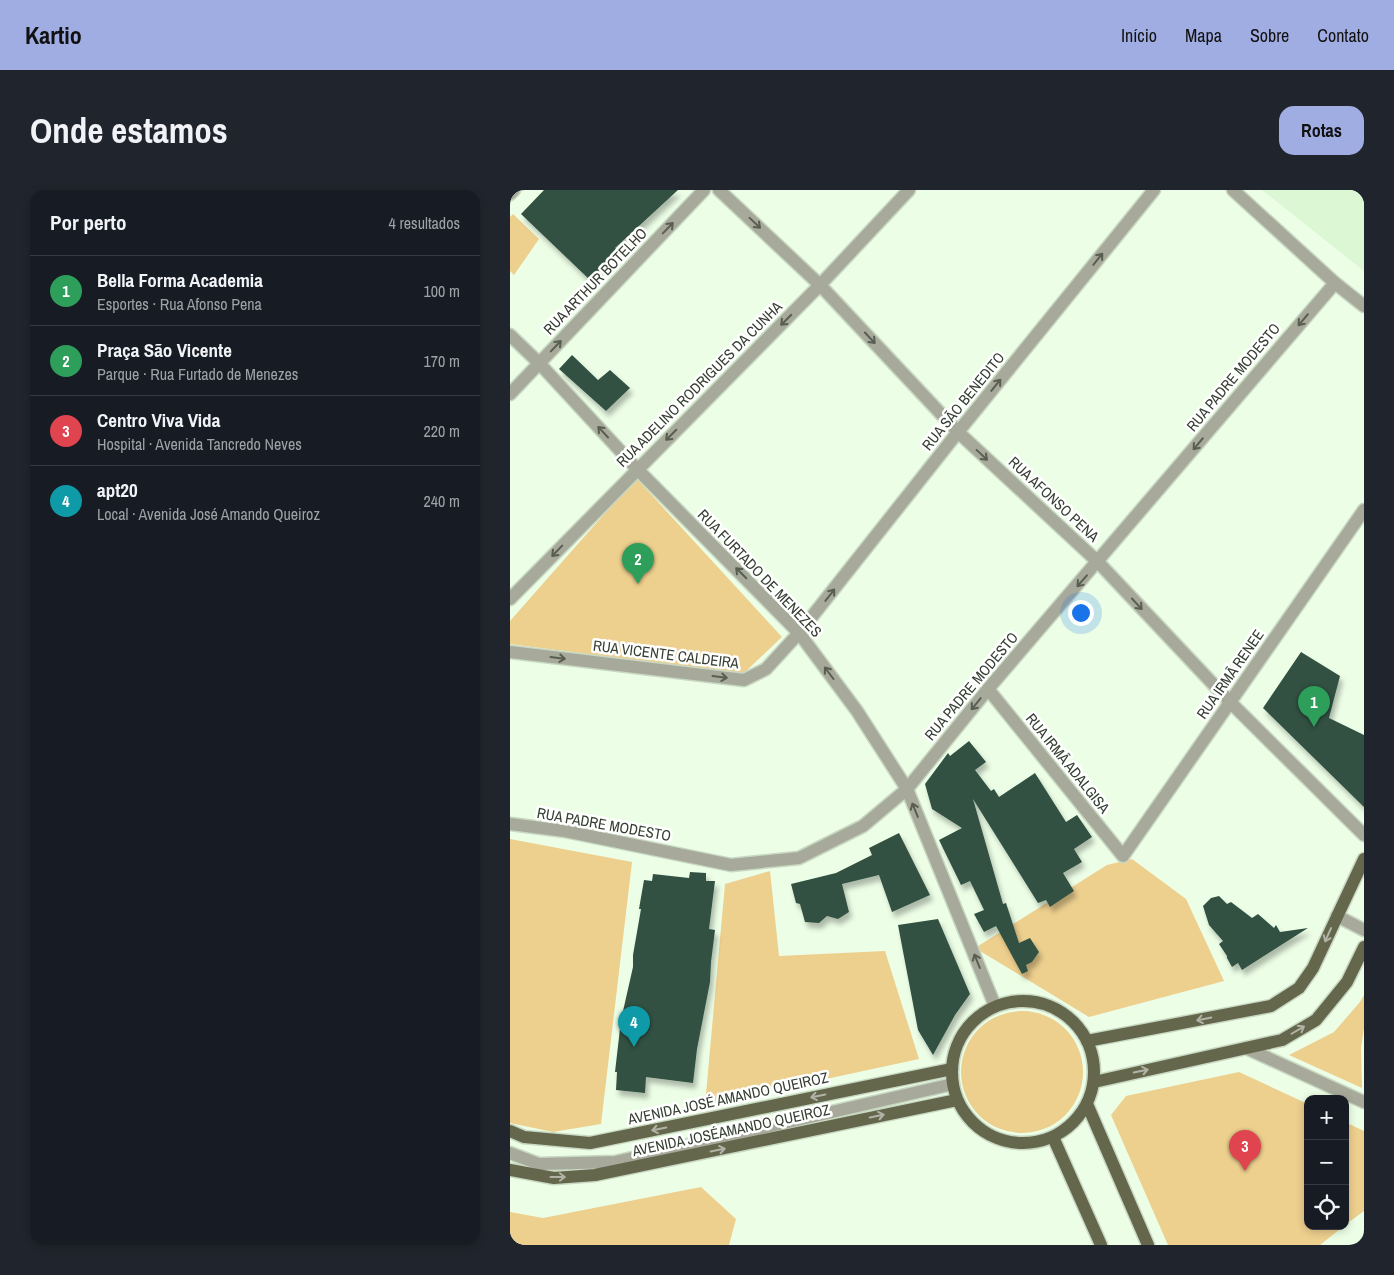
<!DOCTYPE html>
<html lang="pt">
<meta charset="utf-8">
<style>
body{margin:0;font-family:"Archivo Narrow",sans-serif;background:#20242c;color:#f1f3f6}
.controls{position:absolute;right:15px;bottom:15px;display:grid;overflow:hidden;border-radius:10px;box-shadow:0 2px 8px #0003}
.controls button{width:45px;height:45px;display:grid;place-items:center;padding:0;border:0;border-bottom:1px solid #363941;background:#171b24;color:#f1f3f6;font:25px sans-serif}
.you{position:absolute;left:570px;top:422px;width:18px;height:18px;margin:-12px;border:4px solid #fff;border-radius:50%;background:#1a73e8;box-shadow:0 0 0 8px #1a73e833}
.badge{display:grid;place-items:center;width:32px;height:32px;border-radius:50%;background:#a0ade2;color:#fff;font-size:16px;font-weight:700}
.pin{position:absolute;translate:-50% -41px;filter:drop-shadow(0 1px 2px #0008)}
.pin::after{content:'';position:absolute;top:26px;width:18px;height:15px;background:inherit;clip-path:polygon(0 0,100% 0,50% 100%)}
.list{margin:0;padding:0;list-style:none}
h2{display:flex;justify-content:space-between;align-items:center;height:65px;margin:0;padding:0 20px;font-size:21px}
h2 small{font-size:16px;font-weight:400;color:#9ea1a6}
.list li{display:grid;grid-template-columns:32px 1fr auto;gap:15px;align-items:center;box-sizing:border-box;height:70px;padding:0 20px;border-top:1px solid #363941}
.list b{display:block;font-size:19px;white-space:nowrap}
.list p{margin:0;font-size:16px;white-space:nowrap;color:#9ea1a6}
.list em{font-size:16px;font-style:normal;color:#9ea1a6}
.icon{flex:none;width:28px;height:28px;fill:none;stroke:currentColor;stroke-width:2;stroke-linecap:round;stroke-linejoin:round}
.map{position:relative;flex:none;width:854px;height:1055px;overflow:hidden;border-radius:15px}
header{display:flex;align-items:center;gap:30px;box-sizing:border-box;height:70px;padding:0 25px;background:#a0ade2;color:#111}
header strong{font-size:24px}
nav{display:flex;gap:28px;margin-inline-start:auto;font-size:18px}
.intro{display:flex;align-items:center;justify-content:space-between;box-sizing:border-box;height:120px;padding:0 30px}
h1{margin:0;font-size:35px}
.button{padding:12px 22px;border-radius:15px;background:#a0ade2;color:#111;font-size:18px;font-weight:700}
main{display:flex;gap:30px;padding:0 30px}
aside{flex:1;background:#171b24;border-radius:15px;box-shadow:0 2px 8px #0003}
.map>svg:first-child{display:block}
.built{fill:#dcf7d3}
.green{fill:#edcf8e}
.building{fill:#305142;filter:url(#shadow)}
.lines{fill:none;stroke-linecap:round;stroke-linejoin:round}
.minor-casing{stroke:#c8d8c2;stroke-width:15}
.major-casing{stroke:#c8d8c2;stroke-width:15}
.minor{stroke:#a7a99a;stroke-width:12}
.major{stroke:#65674d;stroke-width:12}
.oneway{stroke:#585f52}
.oneway2{stroke:#b2b3a6}
.labels{text-anchor:middle;dominant-baseline:central;stroke-width:5;stroke-linejoin:round;paint-order:stroke}
.street-label{font-size:15px;fill:#363f33;stroke:#fff}
</style>
<header>
<strong>Kartio</strong>
<nav><a>Início</a><a>Mapa</a><a>Sobre</a><a>Contato</a></nav>
</header>
<div class="intro"><h1>Onde estamos</h1><a class="button">Rotas</a></div>
<main>
<aside>
<h2>Por perto<small>4 resultados</small></h2>
<ul class="list">
<li><span class="badge" style="background:#2e9e5b">1</span><div><b>Bella Forma Academia</b><p>Esportes · Rua Afonso Pena</p></div><em>100 m</em></li>
<li><span class="badge" style="background:#2e9e5b">2</span><div><b>Praça São Vicente</b><p>Parque · Rua Furtado de Menezes</p></div><em>170 m</em></li>
<li><span class="badge" style="background:#e0444e">3</span><div><b>Centro Viva Vida</b><p>Hospital · Avenida Tancredo Neves</p></div><em>220 m</em></li>
<li><span class="badge" style="background:#0f9aa8">4</span><div><b>apt20</b><p>Local · Avenida José Amando Queiroz</p></div><em>240 m</em></li>
</ul>
</aside>
<div class="map">
<svg width="854" height="1055" viewBox="0 0 854 1055">
<defs>
<filter id="shadow"><feDropShadow dx="3" dy="5.5" stdDeviation="2.5" flood-color="#0004"/></filter>
</defs>
<rect width="100%" height="100%" fill="#ecfee6"/>
<path class="built" d="M752,0H854V81Z"/>
<g class="green">
<path d="M3,24L29,49L4,85L0,81V27Z"/>
<path d="M126,288L272,447L233,484L0,454V431Z"/>
<path d="M0,649L122,672L91,934L43,942L0,933Z"/>
<path d="M622,669L676,709L714,791L579,827L465,758L597,675Z"/>
<path d="M260,681L269,766L375,761L409,869L195,915L215,694Z"/>
<path d="M854,805V838L851,858L852,898L779,865L824,842L850,812Z"/>
<circle cx="512" cy="882" r="61"/>
<path d="M729,882L798,914V1036H834L810,1055H658L601,925L616,906Z"/>
<path d="M835,932L854,941V1021L835,1035Z"/>
<path d="M191,997L226,1029L219,1055H0V1022L33,1028Z"/>
</g>
<g class="building">
<path d="M34,0H168L105,58L107,60L81,91L11,24Z"/>
<path d="M62,165L88,190L100,180L120,198L96,221L49,179Z"/>
<path d="M791,462L830,486L819,528L854,545V617L753,518Z"/>
<path d="M459,551L476,572L465,580L481,601L484,599L489,607L525,583L556,632L567,625L582,647L564,659L572,672L553,683L564,701L540,717L536,710L528,713L463,609L493,714L496,713L509,753L520,748L529,762L522,772L516,775L518,781L512,784L486,736L474,742L464,724L474,720L460,691L451,695L429,650L452,638L422,619L415,594L438,563L440,566Z"/>
<path d="M389,643L420,705L382,722L369,685L332,694L339,722L328,729L317,726L309,733L295,732L290,714L286,713L281,694L326,683L362,665L359,658Z"/>
<path d="M180,682L196,683V691H205L199,739L205,740L201,772L200,792L187,859L183,893L136,887L135,903L106,900L107,882H105L111,830L123,777V765L131,719H129L134,690L142,691L143,684L179,688Z"/>
<path d="M709,706L717,714L721,712L742,728L748,724L764,738L766,735L770,742L798,738L732,780L728,773L722,777L717,768V766L709,754L713,751L699,735L693,716L701,708Z"/>
<path d="M428,729L460,804L445,825L423,865L408,840L388,735Z"/>
</g>
<g class="lines">
<defs>
<g id="minor">
<path d="M209,0L310,95L448,242L588,372L720,512L854,645"/>
<path d="M723,0L825,93L854,116"/>
<path d="M0,4L4,0"/>
<path d="M0,145L29,173L127,279L289,443L347,521L397,599L485,816"/>
<path d="M0,204L194,0"/>
<path d="M0,409L310,95L399,0"/>
<path d="M0,462L234,490L256,479L289,443L448,242L644,0"/>
<path d="M478,499L613,666L854,320"/>
<path d="M0,634L55,641L221,675L289,668L353,636L397,599L478,499L825,93"/>
<path d="M827,726L854,740"/>
<path d="M736,858L854,912"/>
<path d="M0,963L29,974L105,972L443,894"/>
</g>
<g id="major">
<circle cx="513" cy="882" r="71"/>
<path d="M577,851L761,816L789,798L803,778L854,669"/>
<path d="M584,892L772,850L806,830L837,792L854,757"/>
<path d="M577,914L638,1055"/>
<path d="M0,941L14,947L80,953L442,879"/>
<path d="M543,947L591,1055"/>
<path d="M0,980L44,988L85,985L447,910"/>
</g>
</defs>
<use href="#minor" class="minor-casing"/>
<use href="#major" class="major-casing"/>
<use href="#minor" class="minor"/>
<use href="#major" class="major"/>
</g>
<defs><path id="oneway-shaft" d="M-6 0H5M1.5-3L5.5 0L1.5 3" fill="none" stroke-width="1.6" stroke-linecap="round" stroke-linejoin="round" transform="scale(1.25)"/></defs>
<g class="oneway">
<use href="#oneway-shaft" transform="translate(245 33) rotate(43)"/>
<use href="#oneway-shaft" transform="translate(158 38) rotate(-46)"/>
<use href="#oneway-shaft" transform="translate(588 69) rotate(-51)"/>
<use href="#oneway-shaft" transform="translate(276 130) rotate(135)"/>
<use href="#oneway-shaft" transform="translate(793 130) rotate(130)"/>
<use href="#oneway-shaft" transform="translate(360 148) rotate(47)"/>
<use href="#oneway-shaft" transform="translate(46 156) rotate(-46)"/>
<use href="#oneway-shaft" transform="translate(486 195) rotate(-51)"/>
<use href="#oneway-shaft" transform="translate(93 242) rotate(-133)"/>
<use href="#oneway-shaft" transform="translate(161 245) rotate(135)"/>
<use href="#oneway-shaft" transform="translate(688 254) rotate(130)"/>
<use href="#oneway-shaft" transform="translate(472 265) rotate(43)"/>
<use href="#oneway-shaft" transform="translate(47 361) rotate(134)"/>
<use href="#oneway-shaft" transform="translate(231 383) rotate(-135)"/>
<use href="#oneway-shaft" transform="translate(572 391) rotate(131)"/>
<use href="#oneway-shaft" transform="translate(320 405) rotate(-52)"/>
<use href="#oneway-shaft" transform="translate(627 414) rotate(47)"/>
<use href="#oneway-shaft" transform="translate(48 468) rotate(7)"/>
<use href="#oneway-shaft" transform="translate(319 483) rotate(-127)"/>
<use href="#oneway-shaft" transform="translate(210 487) rotate(7)"/>
<use href="#oneway-shaft" transform="translate(466 514) rotate(129)"/>
<use href="#oneway-shaft" transform="translate(405 620) rotate(-112)"/>
<use href="#oneway-shaft" transform="translate(467 771) rotate(-112)"/>
</g>
<g class="oneway2">
<use href="#oneway-shaft" transform="translate(818 745) rotate(114)"/>
<use href="#oneway-shaft" transform="translate(694 829) rotate(169)"/>
<use href="#oneway-shaft" transform="translate(788 840) rotate(-30)"/>
<use href="#oneway-shaft" transform="translate(631 881) rotate(-12)"/>
<use href="#oneway-shaft" transform="translate(308 906) rotate(168)"/>
<use href="#oneway-shaft" transform="translate(367 926) rotate(-12)"/>
<use href="#oneway-shaft" transform="translate(149 939) rotate(168)"/>
<use href="#oneway-shaft" transform="translate(208 960) rotate(-12)"/>
<use href="#oneway-shaft" transform="translate(48 987)"/>
</g>
<g class="labels">
<g class="street-label">
<text transform="translate(85 91) rotate(-46)">RUA ARTHUR BOTELHO</text>
<text transform="translate(723 187) rotate(-50)">RUA PADRE MODESTO</text>
<text transform="translate(189 194) rotate(-45)">RUA ADELINO RODRIGUES DA CUNHA</text>
<text transform="translate(453 211) rotate(-51)">RUA SÃO BENEDITO</text>
<text transform="translate(544 309) rotate(43)">RUA AFONSO PENA</text>
<text transform="translate(250 383) rotate(46)">RUA FURTADO DE MENEZES</text>
<text transform="translate(156 464) rotate(7)">RUA VICENTE CALDEIRA</text>
<text transform="translate(720 484) rotate(-55)">RUA IRMÃ RENEE</text>
<text transform="translate(461 496) rotate(-50)">RUA PADRE MODESTO</text>
<text transform="translate(558 573) rotate(51)">RUA IRMÃ ADALGISA</text>
<text transform="translate(94 634) rotate(10)">RUA PADRE MODESTO</text>
<text transform="translate(218 908) rotate(-12)">AVENIDA JOSÉ AMANDO QUEIROZ</text>
<text transform="translate(221 940) rotate(-12)">AVENIDA JOSÉAMANDO QUEIROZ</text>
</g>
</g>
</svg>
<div class="controls">
<button>+</button>
<button>−</button>
<button><svg class="icon" aria-label="locate" viewBox="0 0 24 24"><circle cx="12" cy="12" r="6"/><path d="M12 2v4M12 18v4M2 12h4M18 12h4"/></svg></button>
</div>
<div class="you"></div>
<div class="pin badge" style="left:804px;top:537px;background:#2e9e5b">1</div>
<div class="pin badge" style="left:128px;top:394px;background:#2e9e5b">2</div>
<div class="pin badge" style="left:735px;top:981px;background:#e0444e">3</div>
<div class="pin badge" style="left:124px;top:857px;background:#0f9aa8">4</div>
</div>
</main>
